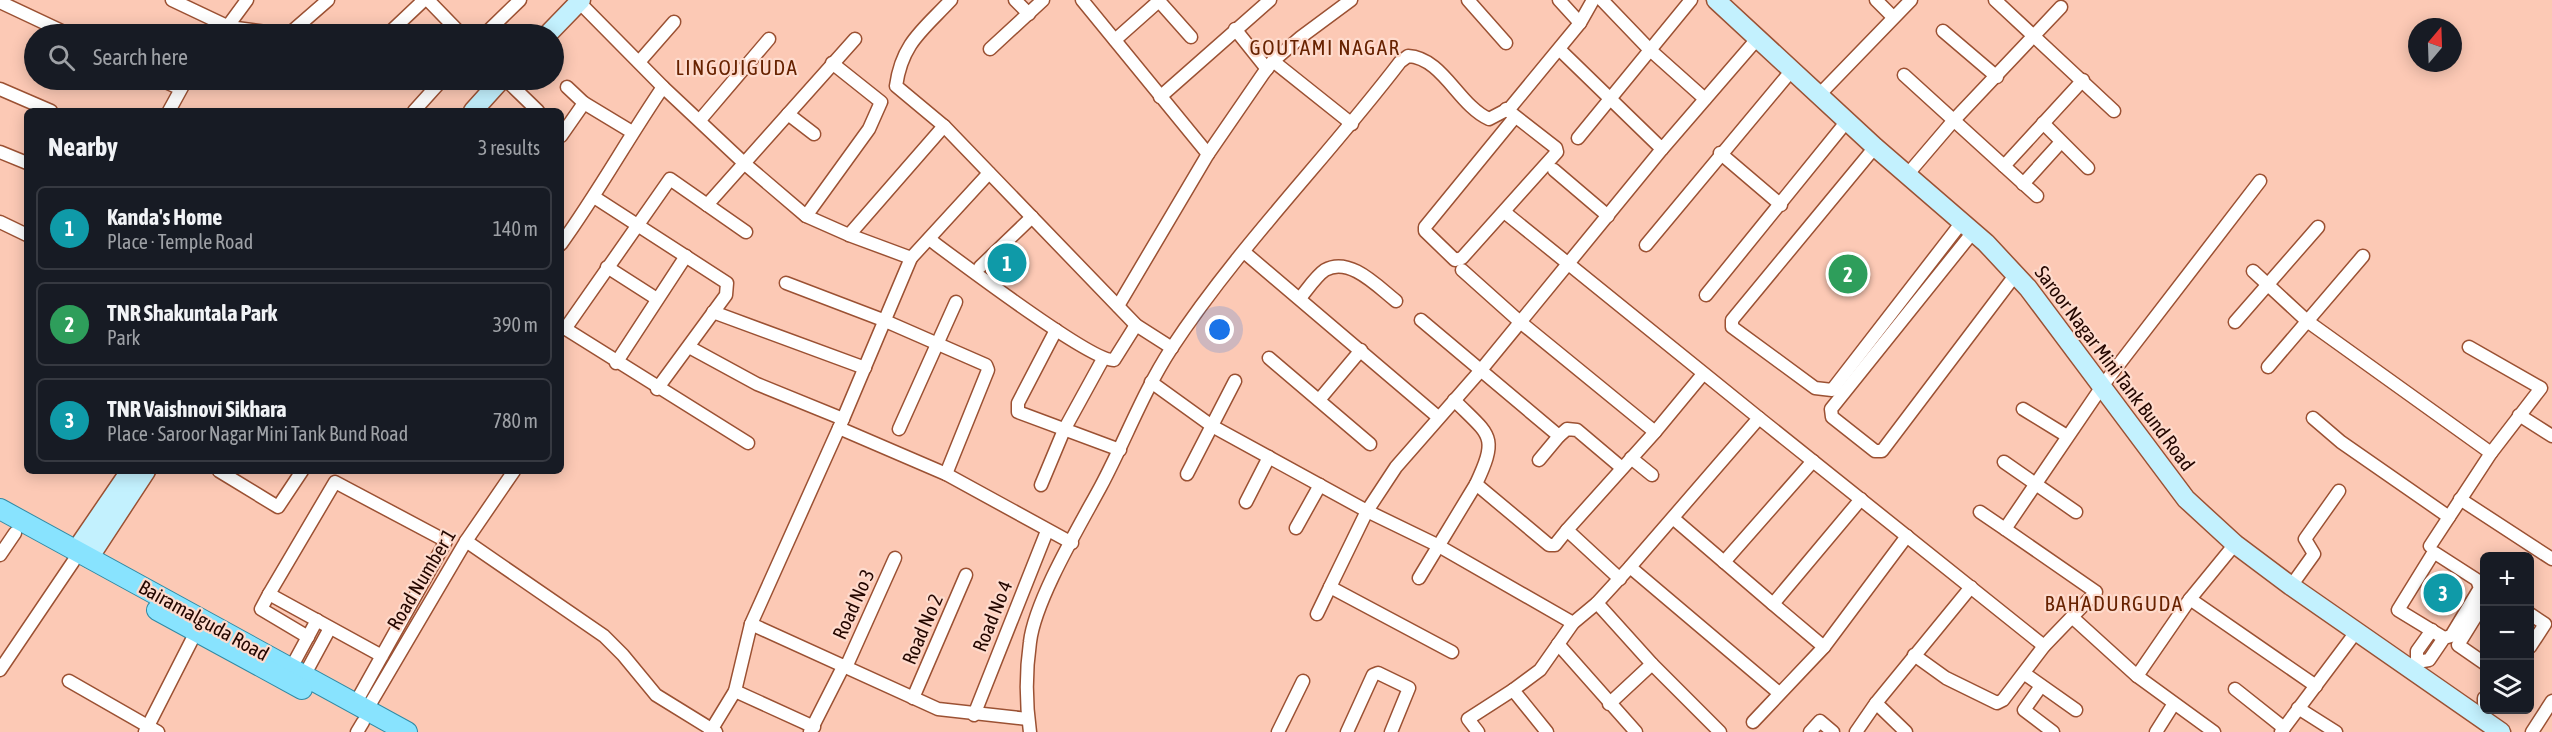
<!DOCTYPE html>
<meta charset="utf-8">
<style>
body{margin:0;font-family:"Asap Condensed",sans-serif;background:#242831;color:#f1f3f6}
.controls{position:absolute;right:18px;bottom:18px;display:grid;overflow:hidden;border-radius:9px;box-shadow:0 3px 15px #0003}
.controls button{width:54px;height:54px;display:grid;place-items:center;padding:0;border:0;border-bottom:2px solid #363941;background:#171b24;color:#f1f3f6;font:30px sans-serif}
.compass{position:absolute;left:2408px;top:18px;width:54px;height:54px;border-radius:50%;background:#171b24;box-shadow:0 3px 15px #0003;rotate:19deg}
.you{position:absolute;left:1220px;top:330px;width:21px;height:21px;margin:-15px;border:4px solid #fff;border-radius:50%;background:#1a73e8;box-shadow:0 0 0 9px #1a73e833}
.badge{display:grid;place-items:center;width:39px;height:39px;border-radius:50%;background:#95b3be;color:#fff;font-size:20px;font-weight:700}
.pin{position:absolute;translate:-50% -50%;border:3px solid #fff;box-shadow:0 2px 6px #0006}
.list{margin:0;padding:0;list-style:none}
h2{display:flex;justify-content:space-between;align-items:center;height:78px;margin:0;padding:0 24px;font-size:26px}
h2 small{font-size:20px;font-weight:400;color:#9ea1a6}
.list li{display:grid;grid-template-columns:39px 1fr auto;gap:18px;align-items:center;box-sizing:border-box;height:84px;margin:0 12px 12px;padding:0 12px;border:2px solid #363941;border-radius:9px}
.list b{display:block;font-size:22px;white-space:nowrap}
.list p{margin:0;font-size:20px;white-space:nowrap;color:#9ea1a6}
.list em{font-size:20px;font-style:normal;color:#9ea1a6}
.icon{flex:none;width:33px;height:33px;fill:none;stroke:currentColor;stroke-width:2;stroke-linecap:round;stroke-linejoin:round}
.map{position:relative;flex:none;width:2552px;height:732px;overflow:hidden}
.search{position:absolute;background:#171b24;box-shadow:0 3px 15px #0003;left:24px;top:24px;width:540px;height:66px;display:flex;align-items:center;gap:15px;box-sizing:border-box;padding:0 21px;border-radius:33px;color:#9ea1a6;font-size:22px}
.panel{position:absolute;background:#171b24;box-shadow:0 3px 15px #0003;left:24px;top:108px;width:540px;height:366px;border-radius:9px}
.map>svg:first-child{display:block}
.green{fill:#eca88d}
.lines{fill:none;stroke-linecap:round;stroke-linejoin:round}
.street-casing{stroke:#9b5133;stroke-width:15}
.secondary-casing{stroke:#9b5133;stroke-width:21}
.primary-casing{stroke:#318aa4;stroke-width:22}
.street{stroke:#fff;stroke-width:12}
.secondary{stroke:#c3f1fe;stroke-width:18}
.primary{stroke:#88e3fe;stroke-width:20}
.labels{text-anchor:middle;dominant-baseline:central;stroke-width:4.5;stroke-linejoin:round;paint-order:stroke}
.street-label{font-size:20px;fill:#240700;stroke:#fedbcd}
.neighbourhood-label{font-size:21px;letter-spacing:1.5px;fill:#672200;stroke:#fedbcd}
</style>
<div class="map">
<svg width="2552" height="732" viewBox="0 0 2552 732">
<rect width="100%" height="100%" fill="#fcc9b5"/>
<path class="green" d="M1841,253L1871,277L1856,295L1826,272Z"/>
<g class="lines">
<defs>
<g id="street">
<path d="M172,0L229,27L281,34"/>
<path d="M428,0L461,34"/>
<path d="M577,0L663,87L745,164L806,216L849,235L911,258L989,173"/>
<path d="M951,0C923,30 902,43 896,86L944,126L1136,325L1172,348"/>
<path d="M1015,0L1029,14"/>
<path d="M1082,0L1208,154"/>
<path d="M1468,0L1506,43"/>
<path d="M1559,0L1580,23L1593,0"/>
<path d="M1602,0L1649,49L1705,99"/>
<path d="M1876,0L1893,17"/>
<path d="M1995,0L2114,111"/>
<path d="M1159,1L1191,37"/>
<path d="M0,2L68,34"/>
<path d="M1235,29L1267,69"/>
<path d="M1943,31L1997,77"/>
<path d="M222,34L247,0"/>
<path d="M289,34L328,0"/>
<path d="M388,34L424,0"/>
<path d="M485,34L520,0"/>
<path d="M1115,40L1160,0"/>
<path d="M990,49L1043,0"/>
<path d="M1560,50L1662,149L1757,39"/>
<path d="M1273,61L1352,124"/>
<path d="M639,62L674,22"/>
<path d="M1904,75L2004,166L2083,80"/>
<path d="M161,80L179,88"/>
<path d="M506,80L538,111"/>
<path d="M567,87L584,103L632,132"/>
<path d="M0,89L51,111"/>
<path d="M1819,95L1911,0"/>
<path d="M1160,97L1270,0"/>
<path d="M1506,109L1556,148L1557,152L1462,258L1455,260L1425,231V227L1515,117"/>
<path d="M169,111L186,80"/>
<path d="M414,111L442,80"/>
<path d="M788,114L814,134"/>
<path d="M700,120L769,39"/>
<path d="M2043,123L2088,168"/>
<path d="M561,136L584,103"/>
<path d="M1578,138L1691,0"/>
<path d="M1875,147L1732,320V327L1815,388L1832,390L1962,222"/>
<path d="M0,152L27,163"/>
<path d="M1720,153L1781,205"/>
<path d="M2004,166L2037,196"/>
<path d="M1554,170L1608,216"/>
<path d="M1907,175L1954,120L2061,7"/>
<path d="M2023,184L2061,142"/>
<path d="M594,197L727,283L726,295L657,389"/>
<path d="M707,205L855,39"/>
<path d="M1508,215L1759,418L1630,567L1597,603L1573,623L1540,670L1513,690L1547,732"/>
<path d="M806,216L869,129L881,102L832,63"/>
<path d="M0,222L27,235"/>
<path d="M1973,232L1831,409L1832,417L1875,451H1882L2016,274"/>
<path d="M849,235L944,126"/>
<path d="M929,239C956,259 1092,362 1114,360L1136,325"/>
<path d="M561,244C598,193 628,138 663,87"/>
<path d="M1646,245L1792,70"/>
<path d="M1244,252L1438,417"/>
<path d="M607,267L657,299"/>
<path d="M980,267L1032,217"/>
<path d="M1462,270L1519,321L1655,432L1703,374"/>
<path d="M2253,271L2307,321L2491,453"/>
<path d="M786,283L883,320L986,365L988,370L946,474"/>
<path d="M1706,295L1847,121"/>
<path d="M1300,298C1307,290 1316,276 1325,270C1350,256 1378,287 1396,301"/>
<path d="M1118,306L1208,154L1263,74L1273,61L1301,37L1351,0"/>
<path d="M713,312L865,368"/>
<path d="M1421,320L1559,436L1539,460"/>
<path d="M2235,322L2318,227"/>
<path d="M561,326L748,443"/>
<path d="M565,329L670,179L746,232"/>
<path d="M1056,330L1018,403V412L1120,450"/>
<path d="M689,347L757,384L843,419"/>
<path d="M1269,358L1370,444"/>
<path d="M616,363L686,256"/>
<path d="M2268,367L2363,256"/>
<path d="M1151,382L1212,426L1367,511L1437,545L1573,623"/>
<path d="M1319,400L1361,350"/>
<path d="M1454,400C1490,436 1499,435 1476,484"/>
<path d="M2023,409L2067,436"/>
<path d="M2519,415L2552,436"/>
<path d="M1759,418L2044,646"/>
<path d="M2313,418L2341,442L2449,517"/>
<path d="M839,428L946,474L1072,543"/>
<path d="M899,429L956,302"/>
<path d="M1559,436L1567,429L1577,430L1622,468"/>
<path d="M1631,458L1652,475"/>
<path d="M2004,462L2076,512"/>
<path d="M219,471L278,507L302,471"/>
<path d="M1187,474L1235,381"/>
<path d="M1041,485L1064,430L1103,359"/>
<path d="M2460,499L2552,559"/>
<path d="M1246,502L1269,457"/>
<path d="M1980,512L2005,529"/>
<path d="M1674,519L1773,604L1861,499"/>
<path d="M1296,528L1320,485"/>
<path d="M466,541L604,636L623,655L656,695L716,732"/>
<path d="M2430,546L2491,453L2541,388L2469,347"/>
<path d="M0,555L15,533"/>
<path d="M1724,562L1813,461"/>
<path d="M1630,567L1779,693"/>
<path d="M1419,578L1476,484L1549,545H1555L1567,530"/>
<path d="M1620,579L1567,530L1655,432"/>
<path d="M2291,586L2314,554L2305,539L2339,491"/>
<path d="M269,594L261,609L308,637"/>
<path d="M2190,599L2316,686"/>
<path d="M1597,603L1652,664L1720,732"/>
<path d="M2484,603L2458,645L2484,663"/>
<path d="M1773,604L1824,647"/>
<path d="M1317,614L1330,587"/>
<path d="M2530,614L2545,624L2530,647"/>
<path d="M2072,617L2137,676L2214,732"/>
<path d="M751,624L938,709L1028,719"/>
<path d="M1558,644L1636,732"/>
<path d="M1452,652L1330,587L1367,511L1396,467L1481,370L1662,149"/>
<path d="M1914,655L1946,678L1997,703L2003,700L2044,646L2096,592L2005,529L2103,385L2260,181"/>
<path d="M2417,662L2429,660L2444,638L2451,636L2480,588L2477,580L2435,553L2432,555L2398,610L2444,638"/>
<path d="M847,665L895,558"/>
<path d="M291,668L317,620"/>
<path d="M2413,668L2417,662V651L2432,630"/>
<path d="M0,670L73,562"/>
<path d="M2025,674L2076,710"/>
<path d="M304,676L330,628"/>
<path d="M2137,676L2190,599L2235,544"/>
<path d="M69,681L158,732"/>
<path d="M2041,686L2024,710L2053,732"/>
<path d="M2235,689L2284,728"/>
<path d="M735,691L814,727"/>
<path d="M913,698L966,575"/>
<path d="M1876,703L1906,732"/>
<path d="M2484,703V698"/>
<path d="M355,704L446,541L335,482L269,594L382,656"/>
<path d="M1609,704L1652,664"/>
<path d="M2298,708L2336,732"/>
<path d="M366,711L466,541L514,471"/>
<path d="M974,715L1047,531"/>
<path d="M1753,722L1824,647L1907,536"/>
<path d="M145,732L199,626"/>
<path d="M357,732L363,722"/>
<path d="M710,732L735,691L751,624L843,419L911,258"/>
<path d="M810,732L844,665"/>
<path d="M1030,732C1026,704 1026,670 1030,642C1035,600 1080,525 1101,486C1125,441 1143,392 1171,349C1238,247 1326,159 1400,62L1408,56C1443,58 1458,105 1489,119L1510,108L1580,23"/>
<path d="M1278,732L1303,681"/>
<path d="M1347,732L1373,675L1378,673L1409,688L1391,732"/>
<path d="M1478,732L1468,719L1513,690"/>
<path d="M1810,732L1820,721L1833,732"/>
<path d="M1856,732L1876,703L1971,587"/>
<path d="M2156,732L2173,705"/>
<path d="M2281,732L2356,632"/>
<path d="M2532,732L2552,701"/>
</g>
<g id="secondary">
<path d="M1716,0L1875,147L1986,243L2028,288L2186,499L2235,544L2291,586L2501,732"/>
<path d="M548,34L581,0"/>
<path d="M473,111L501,80"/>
<path d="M76,550L130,471"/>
<path d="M89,558L146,471"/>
</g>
<g id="primary">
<path d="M0,509L407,732"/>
<path d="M157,610L302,689"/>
</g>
</defs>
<use href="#street" class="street-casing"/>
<use href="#secondary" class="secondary-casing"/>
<use href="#primary" class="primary-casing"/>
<use href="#street" class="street"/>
<use href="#secondary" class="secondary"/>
<use href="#primary" class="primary"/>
</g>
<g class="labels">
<g class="street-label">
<text transform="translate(2115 368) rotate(53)">Saroor Nagar Mini Tank Bund Road</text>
<text transform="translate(421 579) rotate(-59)">Road Number 1</text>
<text transform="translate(853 604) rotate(-66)">Road No 3</text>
<text transform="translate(992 616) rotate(-68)">Road No 4</text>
<text transform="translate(204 620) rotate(29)">Bairamalguda Road</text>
<text transform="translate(922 629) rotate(-67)">Road No 2</text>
</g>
<g class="neighbourhood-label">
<text x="1325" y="47">GOUTAMI NAGAR</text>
<text x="737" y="67">LINGOJIGUDA</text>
<text x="2114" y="603">BAHADURGUDA</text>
</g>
</g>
</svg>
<div class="controls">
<button>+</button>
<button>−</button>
<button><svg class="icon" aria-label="layers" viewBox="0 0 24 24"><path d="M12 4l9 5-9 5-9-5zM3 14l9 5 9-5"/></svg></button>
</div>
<svg class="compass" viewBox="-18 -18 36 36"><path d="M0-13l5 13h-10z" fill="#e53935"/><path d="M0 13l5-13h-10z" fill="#9ea1a6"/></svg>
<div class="you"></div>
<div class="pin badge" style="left:1007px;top:263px;background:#0f9aa8">1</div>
<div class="pin badge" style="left:1848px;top:274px;background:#2e9e5b">2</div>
<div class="pin badge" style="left:2443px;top:593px;background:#0f9aa8">3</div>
<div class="search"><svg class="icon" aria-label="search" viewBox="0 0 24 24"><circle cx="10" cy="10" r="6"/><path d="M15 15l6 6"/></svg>Search here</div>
<section class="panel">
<h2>Nearby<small>3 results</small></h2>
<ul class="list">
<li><span class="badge" style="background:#0f9aa8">1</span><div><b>Kanda's Home</b><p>Place · Temple Road</p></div><em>140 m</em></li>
<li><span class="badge" style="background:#2e9e5b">2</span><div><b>TNR Shakuntala Park</b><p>Park</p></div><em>390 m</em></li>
<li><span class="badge" style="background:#0f9aa8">3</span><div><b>TNR Vaishnovi Sikhara</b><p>Place · Saroor Nagar Mini Tank Bund Road</p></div><em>780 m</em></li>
</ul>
</section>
</div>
